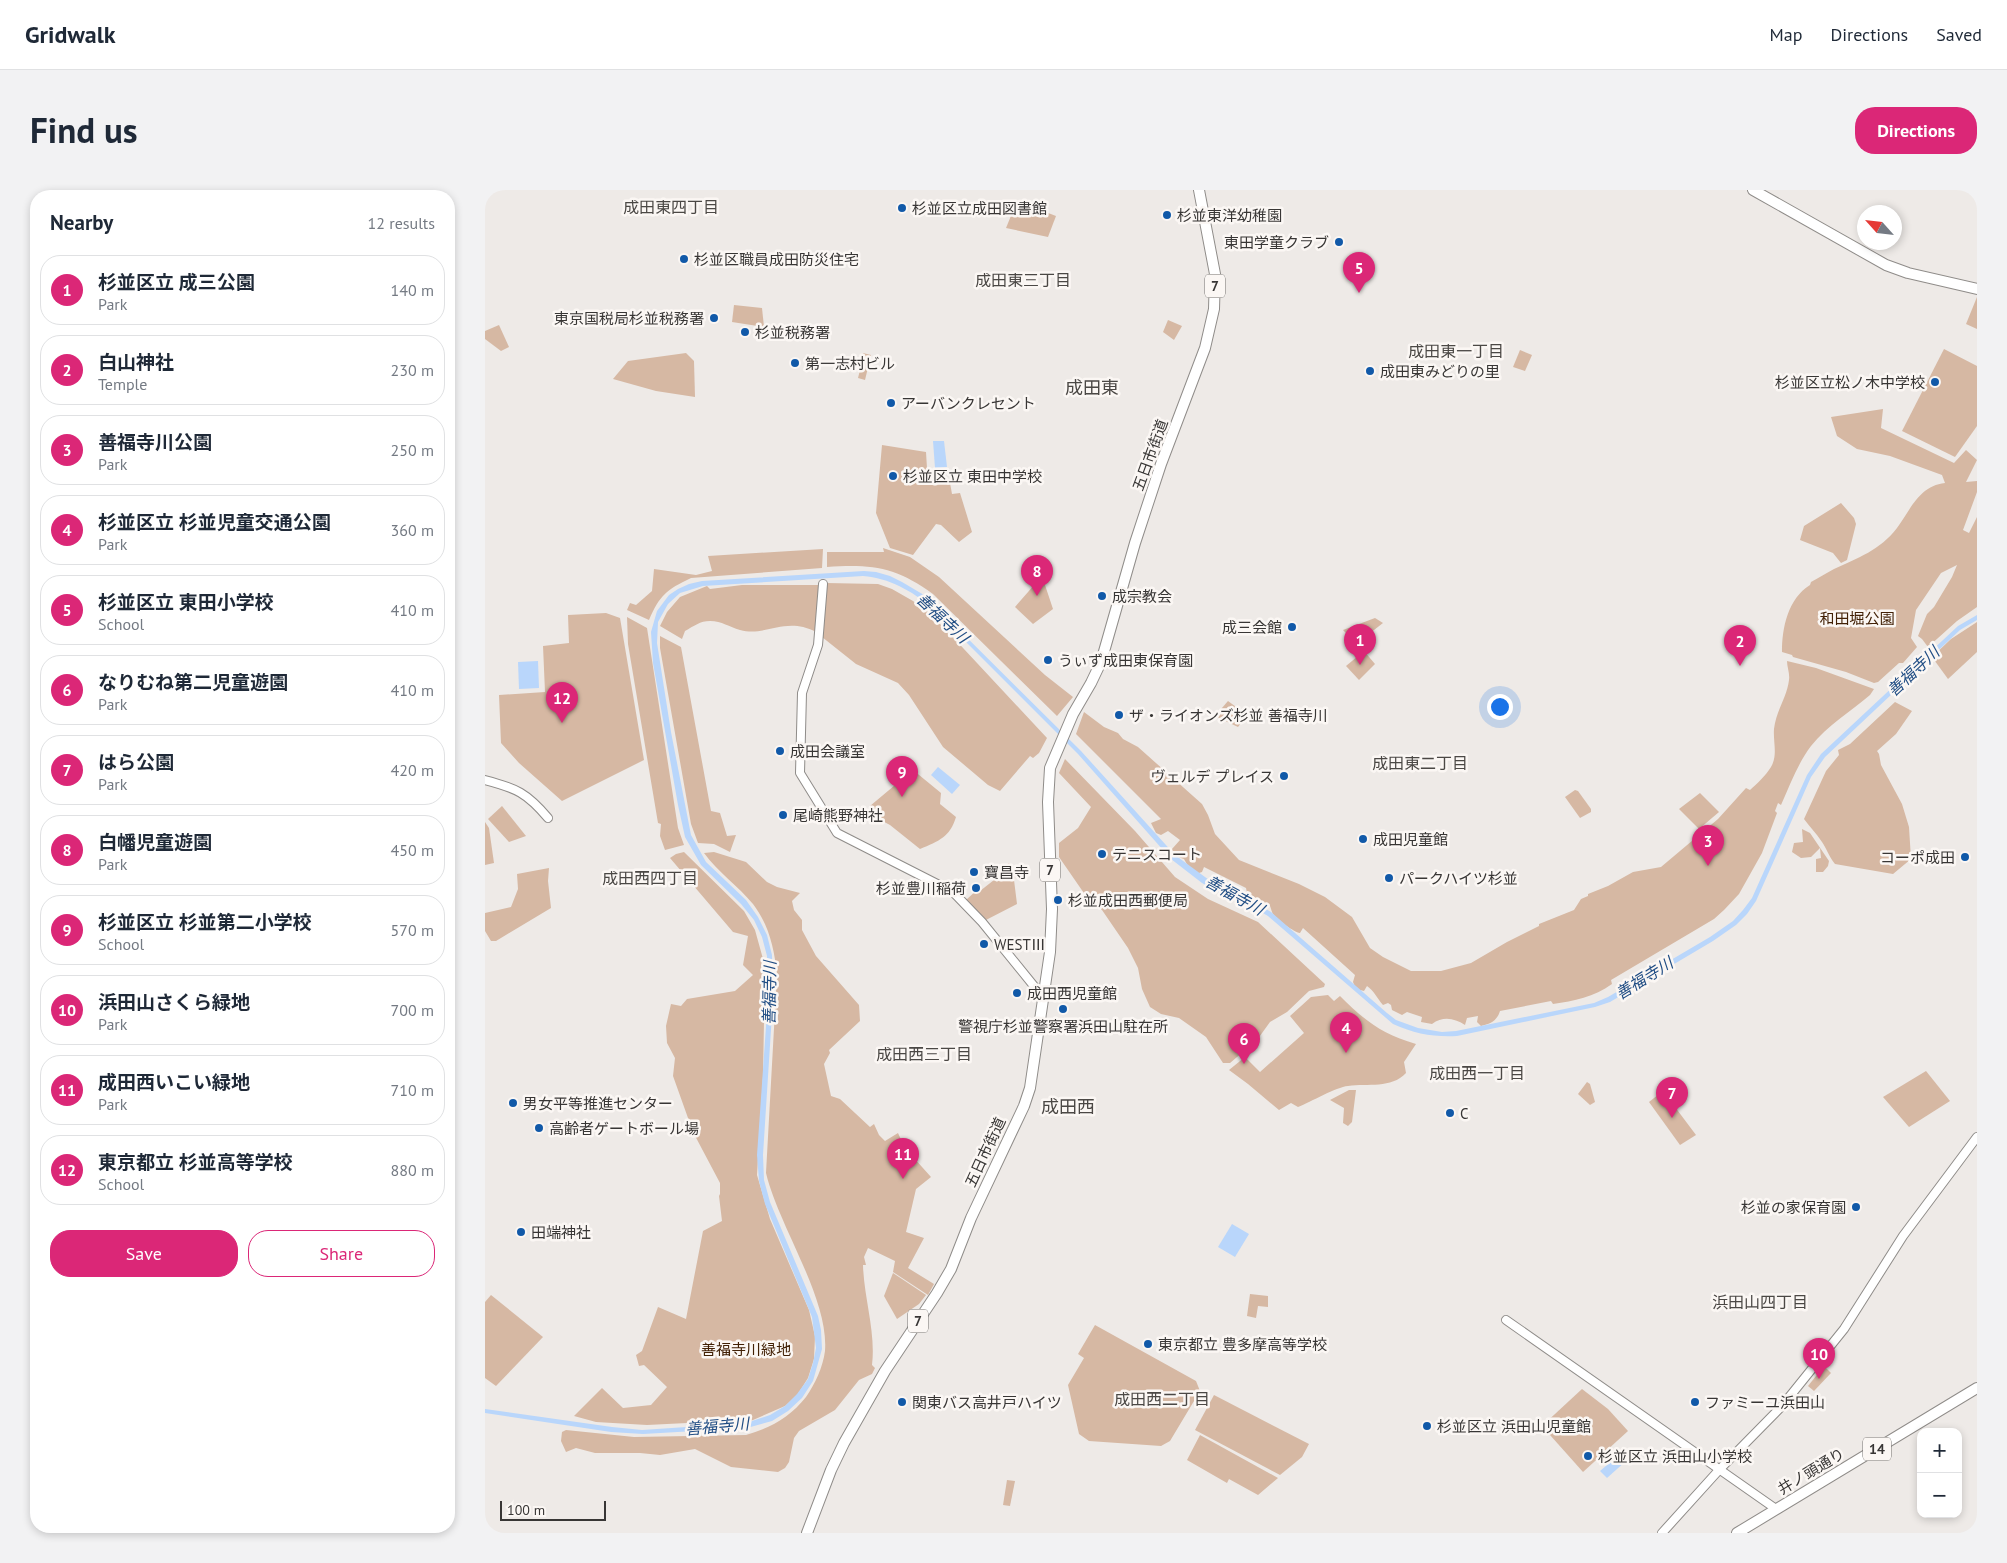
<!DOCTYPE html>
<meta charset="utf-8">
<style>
body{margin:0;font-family:"PT Sans","Noto Sans JP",sans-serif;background:#f2f2f3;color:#1f2937}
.controls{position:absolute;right:15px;bottom:15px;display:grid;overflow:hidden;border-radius:10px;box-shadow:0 2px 8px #0003}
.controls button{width:45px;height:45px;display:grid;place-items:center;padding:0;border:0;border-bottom:1px solid #e0e1e3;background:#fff;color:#1f2937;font:25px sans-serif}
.compass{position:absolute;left:1372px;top:15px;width:45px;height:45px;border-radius:50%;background:#fff;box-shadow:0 2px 8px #0003;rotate:297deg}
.scale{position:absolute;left:15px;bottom:12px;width:106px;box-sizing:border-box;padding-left:5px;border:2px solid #383635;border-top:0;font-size:14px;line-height:18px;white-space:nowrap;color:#383635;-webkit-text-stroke:4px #fbf7f4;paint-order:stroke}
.you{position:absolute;left:1014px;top:516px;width:18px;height:18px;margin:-12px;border:4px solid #fff;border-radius:50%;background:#1a73e8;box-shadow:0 0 0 8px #1a73e833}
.badge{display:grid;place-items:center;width:32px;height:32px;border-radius:50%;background:#db2777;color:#fff;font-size:16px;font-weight:700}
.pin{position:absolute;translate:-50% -41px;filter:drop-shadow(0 1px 2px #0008)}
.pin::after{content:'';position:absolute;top:26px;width:18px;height:15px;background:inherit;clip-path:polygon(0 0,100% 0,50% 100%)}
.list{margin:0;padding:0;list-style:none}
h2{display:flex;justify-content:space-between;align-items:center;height:65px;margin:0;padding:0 20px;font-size:21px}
h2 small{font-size:16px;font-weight:400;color:#747a83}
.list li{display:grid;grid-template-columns:32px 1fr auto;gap:15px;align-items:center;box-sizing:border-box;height:70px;margin:0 10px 10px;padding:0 10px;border:1px solid #e0e1e3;border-radius:20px}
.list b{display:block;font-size:19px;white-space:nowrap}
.list p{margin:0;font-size:16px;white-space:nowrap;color:#747a83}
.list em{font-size:16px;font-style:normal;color:#747a83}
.actions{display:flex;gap:10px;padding:15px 20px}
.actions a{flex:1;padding:11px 0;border:1px solid #db2777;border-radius:20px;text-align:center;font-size:18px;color:#db2777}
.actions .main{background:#db2777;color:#fff}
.map{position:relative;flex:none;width:1492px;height:1343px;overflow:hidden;border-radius:20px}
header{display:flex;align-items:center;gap:30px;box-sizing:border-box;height:70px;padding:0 25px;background:#fff;border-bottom:1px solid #e0e1e3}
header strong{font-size:24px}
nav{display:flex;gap:28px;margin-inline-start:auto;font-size:18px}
.intro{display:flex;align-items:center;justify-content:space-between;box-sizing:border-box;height:120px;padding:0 30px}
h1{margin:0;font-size:35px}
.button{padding:12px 22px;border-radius:20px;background:#db2777;color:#fff;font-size:18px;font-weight:700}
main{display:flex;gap:30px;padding:0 30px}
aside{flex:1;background:#fff;border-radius:20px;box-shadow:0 2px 8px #0003}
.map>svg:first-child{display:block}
.green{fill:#d6b8a3}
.water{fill:#b9d6fb}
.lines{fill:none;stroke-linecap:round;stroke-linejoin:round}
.minor-casing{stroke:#8f8c89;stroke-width:10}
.major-casing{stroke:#8f8c89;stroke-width:12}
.minor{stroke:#fff;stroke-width:8}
.major{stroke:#fff;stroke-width:10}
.poi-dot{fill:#1159a8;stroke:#fbf7f4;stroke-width:2}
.labels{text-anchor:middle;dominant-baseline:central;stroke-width:5;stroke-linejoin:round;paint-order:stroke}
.shield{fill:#fbf7f4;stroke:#72706e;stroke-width:1}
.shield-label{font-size:14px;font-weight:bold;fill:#383635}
.poi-label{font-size:15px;fill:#383635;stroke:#fbf7f4;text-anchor:start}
.street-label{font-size:15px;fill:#383635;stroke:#fbf7f4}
.park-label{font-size:15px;fill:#422106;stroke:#fbf7f4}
.neighbourhood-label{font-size:16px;fill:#4b4845;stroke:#fbf7f4}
.water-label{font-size:16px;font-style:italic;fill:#204d84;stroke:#fbf7f4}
.quarter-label{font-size:18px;fill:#4b4845;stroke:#fbf7f4}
</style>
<header>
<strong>Gridwalk</strong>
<nav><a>Map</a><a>Directions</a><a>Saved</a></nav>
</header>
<div class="intro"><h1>Find us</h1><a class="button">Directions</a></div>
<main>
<aside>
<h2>Nearby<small>12 results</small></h2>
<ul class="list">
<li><span class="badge">1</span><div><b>杉並区立 成三公園</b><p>Park</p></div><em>140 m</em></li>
<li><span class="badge">2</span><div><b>白山神社</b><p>Temple</p></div><em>230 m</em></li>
<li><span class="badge">3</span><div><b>善福寺川公園</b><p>Park</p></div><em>250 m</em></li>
<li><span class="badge">4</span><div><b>杉並区立 杉並児童交通公園</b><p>Park</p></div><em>360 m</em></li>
<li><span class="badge">5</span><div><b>杉並区立 東田小学校</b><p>School</p></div><em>410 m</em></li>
<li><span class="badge">6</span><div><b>なりむね第二児童遊園</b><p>Park</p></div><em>410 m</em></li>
<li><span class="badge">7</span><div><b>はら公園</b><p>Park</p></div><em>420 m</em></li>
<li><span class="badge">8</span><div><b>白幡児童遊園</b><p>Park</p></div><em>450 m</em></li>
<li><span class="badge">9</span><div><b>杉並区立 杉並第二小学校</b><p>School</p></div><em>570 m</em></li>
<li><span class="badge">10</span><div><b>浜田山さくら緑地</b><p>Park</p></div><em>700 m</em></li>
<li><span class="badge">11</span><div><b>成田西いこい緑地</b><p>Park</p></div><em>710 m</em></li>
<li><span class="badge">12</span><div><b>東京都立 杉並高等学校</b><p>School</p></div><em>880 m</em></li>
</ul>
<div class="actions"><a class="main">Save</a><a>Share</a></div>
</aside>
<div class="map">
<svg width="1492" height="1343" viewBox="0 0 1492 1343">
<rect width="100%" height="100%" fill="#eeeae7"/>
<g class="green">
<path d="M532,11L571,26L563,47L521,38Z"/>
<path d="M1492,107V139L1481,134Z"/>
<path d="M249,115L277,118L279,137L247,132Z"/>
<path d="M683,130L697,136L689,150L678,142Z"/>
<path d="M14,135L24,157L16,161L0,149V141Z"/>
<path d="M1459,159L1492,176V236L1470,267L1417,241Z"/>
<path d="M1035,160L1047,165L1040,181L1028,177Z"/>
<path d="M201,163L209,171L210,207L171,201L128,189L143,171Z"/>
<path d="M378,163L386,165L380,190L373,188L376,176L374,175Z"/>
<path d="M1398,219L1396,238L1469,273L1481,260L1492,270L1481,292L1492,291V302L1478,340L1484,343L1492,327V417L1472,431L1443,457L1437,449L1433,446L1442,424L1449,417L1467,387L1472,375L1456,383L1431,420L1426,448L1432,457L1418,473H1414L1393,492L1389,493L1361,482L1308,467L1307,465L1297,462C1297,437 1303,409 1325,395L1326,392C1334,388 1341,383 1349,379C1373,368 1395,360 1412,338C1426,319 1434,296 1460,293L1457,285L1405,266L1372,259L1352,246L1346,227Z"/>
<path d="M397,255L441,262L443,295L465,293L467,304L475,303L487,342L474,352L456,335L451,334L428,365L405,358L391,323Z"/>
<path d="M1356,313L1369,328L1371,334L1362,370L1356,373L1348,363L1315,350L1319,336Z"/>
<path d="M398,358L425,367L454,387L560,485L588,507L572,526L448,404C411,377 387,374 342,377V362H399Z"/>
<path d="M338,359L337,378L206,388C181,400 175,405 164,430L142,420L145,413L151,415L167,401L169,379L211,385L227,381L223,366Z"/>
<path d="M557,386L568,419L548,434L530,417L550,394L549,390Z"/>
<path d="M341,393L393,394L407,399L428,411L444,423L465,444L562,548L554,563L548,568L545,566L515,601L503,595L458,557L424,505L413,493L371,474L337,447Z"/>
<path d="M257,395H334L331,442C300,426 282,447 255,440C244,437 237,431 225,431C215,431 209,436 200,441L197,449L175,436L182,422L195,407L222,396L225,399Z"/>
<path d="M121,423L135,428L159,570L77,611L34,573L16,553L14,505L60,502L58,456L84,453L83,425Z"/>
<path d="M142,427L162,438L193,638L199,655L180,660L175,646L176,634L173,633L143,454Z"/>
<path d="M890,428L898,433L871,454L858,440Z"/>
<path d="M1492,432V462L1463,489L1447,467L1466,449Z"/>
<path d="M175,446L196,457L226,621L235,623L242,646L251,645L245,662L229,654L213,653L206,634L175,458Z"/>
<path d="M879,461L890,474L874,490L861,476Z"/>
<path d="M1302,471L1331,478L1389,499L1385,505C1366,521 1342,536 1326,556C1313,573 1305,595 1296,615L1293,613L1290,621L1292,623L1277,663L1254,704L1239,720L1229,729L1126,790L1127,794C1109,807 1089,811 1068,814L1066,811L1015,821C1012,831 1005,834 996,836L992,832L993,826L982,828L980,835C969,828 958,826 947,834L936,832L937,827L922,822L917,825L907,820L906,815L903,813L898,815C892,808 889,801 882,796L879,801L871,799L868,792L870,785L818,738L815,743C809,742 792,730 788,724C787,723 786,718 785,716L762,703L761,698L719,677L717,682L708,685L699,669L690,666L687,659L695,650L683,641L676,645L671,643L666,633L676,629L591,544L599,522L619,537L633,543L638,549L653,557L717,614L723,625L730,644L754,670L814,694L840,707L867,727L885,758L898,767L926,781H956L986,773L1022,752L1054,736V734L1089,720L1096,709L1103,706V704L1123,696L1148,682L1176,677L1233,629L1261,598L1265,600C1272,594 1281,585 1286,577C1293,565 1288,552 1289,539C1291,521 1302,507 1304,490C1305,484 1302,477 1302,471Z"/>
<path d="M743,511L762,525L753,537L730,526Z"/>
<path d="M1410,512L1427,521L1411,544L1392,561L1394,564L1396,575L1417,614L1424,637L1426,669L1408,684L1350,674C1344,667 1342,659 1337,652C1331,643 1324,636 1319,629L1341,581L1354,565L1353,560L1365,554Z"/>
<path d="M580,569L650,641L690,687L723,709L773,732L840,794L839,797L824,801L802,822L785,832L772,850L745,873H738L721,847L694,828L676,824L665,817L657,799L653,778L643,758L617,720L603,709L574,667V653L593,638L606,617L574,583Z"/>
<path d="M428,580L456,603L455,614L471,627C465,647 454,651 435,659L405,635L386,625L385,616Z"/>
<path d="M1090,600L1093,601L1106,619V622L1095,628L1080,607Z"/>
<path d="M1215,603L1234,622L1214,639L1194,619Z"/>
<path d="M17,616L41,646L24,652L3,629Z"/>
<path d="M0,632L4,638L9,673L0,675Z"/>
<path d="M1317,639L1325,643L1344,671L1343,676L1338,682H1331V669L1336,668L1335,658L1326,667L1316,668L1307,662L1309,653L1318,652Z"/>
<path d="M199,662L259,721L270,740L280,776L278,886L272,985L285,1029L324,1120L330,1146L329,1169L323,1188L313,1204L300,1216L261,1233L222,1232L162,1235L111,1232L89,1226L117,1198L138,1218L166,1215L182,1197L159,1175L154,1176L151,1165L157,1161L173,1117L201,1129L218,1041L237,1031L234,1006L235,1004V993L208,942L188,886L190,868L182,853L181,836L186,814L196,816L202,809L250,801L268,785L258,775L263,746L248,742L185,668L191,664Z"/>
<path d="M229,662L261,672L282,692L292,697L315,703L307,711L309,720L317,730V740L331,766L374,815L375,831L344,860L345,863L339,874L346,906L355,909L385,937L389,934L394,945L400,951L413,943L420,958L446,987L431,999L421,1042L439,1048L423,1078L449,1094L443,1105L408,1082L410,1071L383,1058L379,1067L381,1075H378C379,1109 391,1142 387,1175L390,1178L387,1184L374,1190L350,1220L314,1241L309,1248L304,1272L300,1278L293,1282L246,1277L210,1259L175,1265L155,1263H110L91,1258L81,1262L76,1251L77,1242L81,1240L149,1247L261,1245C286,1238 305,1227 321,1207C330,1194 338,1177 340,1161C344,1108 294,1037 281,983L292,784C289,758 284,735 268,714C253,696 233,682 219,663Z"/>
<path d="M524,673L531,685L529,690L532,714L499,731L481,710L493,699L495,701L509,690L507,686Z"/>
<path d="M64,678L63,691L66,718L11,751H6L0,741V723L26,717L33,699L32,684Z"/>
<path d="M843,805L849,811L855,806C880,831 897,844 931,854L919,872L921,883C906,899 883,893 863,896C851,897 826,912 813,917L806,913L794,920L763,894L744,880L760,867L775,882L819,843L805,826L826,807Z"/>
<path d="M1441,881L1465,911L1424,937L1398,907Z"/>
<path d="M1102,892L1105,894L1110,912L1105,915L1093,904Z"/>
<path d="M864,900H871L867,932L863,936L858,933L859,918L845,910Z"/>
<path d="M1178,901L1211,945L1195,955L1164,912Z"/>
<path d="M408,1083L441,1105L434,1114L412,1129L399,1106Z"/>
<path d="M765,1104L783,1106V1117L773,1116L771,1128L762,1126Z"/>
<path d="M6,1105L58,1147L11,1196L0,1188V1112Z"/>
<path d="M610,1135L711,1191L715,1201L685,1251L676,1256L604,1251L594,1244L583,1195L599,1168L593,1164Z"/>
<path d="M1339,1176L1346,1183L1329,1201L1323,1196Z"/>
<path d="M1097,1199L1123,1219L1143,1241L1098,1282L1057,1236Z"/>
<path d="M729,1205L824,1254L817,1267L795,1285L710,1240Z"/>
<path d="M715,1245L793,1288L773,1305L744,1289L742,1293L702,1270Z"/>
<path d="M522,1290L530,1291L525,1316L518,1315Z"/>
</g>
<g class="water">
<path d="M448,251H459L462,277L450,278Z"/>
<path d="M379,381L391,382L405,386L417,392L439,405L596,561L690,665L735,698L774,715L786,722L902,823L911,830L933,838L957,842L971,841L1109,813L1123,807L1225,747L1248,731L1258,720L1267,708L1322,585L1336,564L1473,436L1492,425V430L1475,440L1340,567L1326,587L1271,711L1262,724L1251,735L1228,751L1125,812L1110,817L972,846C948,847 930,844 908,834L783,726L771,719L733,702L717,693L686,669L593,564L446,417C427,401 404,388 378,386L218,396L195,403L183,414L173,432L172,453L186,542L206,645L221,672L261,710L273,727L282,745L287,765L288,808L278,965L279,990L285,1012L333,1126L336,1140L337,1159L328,1191L317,1208L303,1221L287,1231L262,1238L158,1244L126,1242L0,1223V1219L127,1237L157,1240L261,1233L285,1225L300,1216L312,1204L323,1189L328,1173L331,1158L327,1127L280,1014L274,991L272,965L283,808L282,766L277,747L269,730L256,714L216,675L200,647L193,615L168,473L166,442L172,421L184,405L193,399L204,394L217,391Z"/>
<path d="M53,471L54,498L34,499L33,472Z"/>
<path d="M453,577L475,595L467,604L446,585Z"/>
<path d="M747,1034L764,1044L750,1067L733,1057Z"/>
<path d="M1135,1264L1141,1271L1122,1288L1115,1281Z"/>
</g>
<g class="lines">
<defs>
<g id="minor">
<path d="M338,394L333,455L317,503L315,583L352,643L468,702L497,732L557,806"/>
<path d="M0,590C31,598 42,603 63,628"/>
<path d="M1021,1130L1291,1319"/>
<path d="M1177,1343L1234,1280L1297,1216L1359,1139L1418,1046L1492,947"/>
</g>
<g id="major">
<path d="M1268,0L1401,75L1423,83L1492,99"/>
<path d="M322,1343L346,1280L359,1253L400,1181L452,1103L466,1079L486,1028L539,916L545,898L565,762L567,719L563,612L565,578L588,524L606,493L616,472L650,353L676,274L720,158L729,119L730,84L714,0"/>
<path d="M1252,1343L1492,1198"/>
</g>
</defs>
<use href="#minor" class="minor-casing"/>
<use href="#major" class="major-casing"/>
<use href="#minor" class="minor"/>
<use href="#major" class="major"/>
</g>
<g class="poi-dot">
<circle cx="417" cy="18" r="5"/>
<circle cx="682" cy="25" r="5"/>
<circle cx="854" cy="52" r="5"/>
<circle cx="199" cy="69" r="5"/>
<circle cx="229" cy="128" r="5"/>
<circle cx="260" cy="142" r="5"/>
<circle cx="310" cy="173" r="5"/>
<circle cx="885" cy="181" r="5"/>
<circle cx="1450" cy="192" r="5"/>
<circle cx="406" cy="213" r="5"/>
<circle cx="408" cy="286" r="5"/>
<circle cx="617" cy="406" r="5"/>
<circle cx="807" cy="437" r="5"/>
<circle cx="563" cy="470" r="5"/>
<circle cx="634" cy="525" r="5"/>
<circle cx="295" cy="561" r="5"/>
<circle cx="799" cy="586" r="5"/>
<circle cx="298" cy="625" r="5"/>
<circle cx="878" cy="649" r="5"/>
<circle cx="617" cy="664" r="5"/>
<circle cx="1480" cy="667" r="5"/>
<circle cx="489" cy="682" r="5"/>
<circle cx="904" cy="688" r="5"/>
<circle cx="491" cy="698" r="5"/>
<circle cx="573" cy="710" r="5"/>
<circle cx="499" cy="754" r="5"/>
<circle cx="532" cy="803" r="5"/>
<circle cx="578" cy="819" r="5"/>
<circle cx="28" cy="913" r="5"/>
<circle cx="965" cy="923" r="5"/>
<circle cx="54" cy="938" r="5"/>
<circle cx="1371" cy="1017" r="5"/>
<circle cx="36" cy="1042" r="5"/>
<circle cx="663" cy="1154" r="5"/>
<circle cx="417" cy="1212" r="5"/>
<circle cx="1210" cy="1212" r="5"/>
<circle cx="942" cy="1236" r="5"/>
<circle cx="1103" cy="1266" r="5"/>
</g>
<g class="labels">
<g class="shield">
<rect x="720" y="84.5" width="20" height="23" rx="4"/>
<rect x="555" y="668.5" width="20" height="23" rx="4"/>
<rect x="423" y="1119.5" width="20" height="23" rx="4"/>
<rect x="1378" y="1247.5" width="28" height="23" rx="4"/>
</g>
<g class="shield-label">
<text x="730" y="96">7</text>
<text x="565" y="680">7</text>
<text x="433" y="1131">7</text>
<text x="1392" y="1259">14</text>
</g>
<g class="poi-label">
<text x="427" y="18">杉並区立成田図書館</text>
<text x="692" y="25">杉並東洋幼稚園</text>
<text x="844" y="52" text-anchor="end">東田学童クラブ</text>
<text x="209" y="69">杉並区職員成田防災住宅</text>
<text x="219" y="128" text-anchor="end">東京国税局杉並税務署</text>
<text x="270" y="142">杉並税務署</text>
<text x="320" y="173">第一志村ビル</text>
<text x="895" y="181">成田東みどりの里</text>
<text x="1440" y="192" text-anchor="end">杉並区立松ノ木中学校</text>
<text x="416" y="213">アーバンクレセント</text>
<text x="418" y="286">杉並区立 東田中学校</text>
<text x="627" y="406">成宗教会</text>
<text x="797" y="437" text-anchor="end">成三会館</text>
<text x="573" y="470">うぃず成田東保育園</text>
<text x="644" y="525">ザ・ライオンズ杉並 善福寺川</text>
<text x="305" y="561">成田会議室</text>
<text x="789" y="586" text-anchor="end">ヴェルデ プレイス</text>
<text x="308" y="625">尾崎熊野神社</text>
<text x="888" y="649">成田児童館</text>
<text x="627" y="664">テニスコート</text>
<text x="1470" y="667" text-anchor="end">コーポ成田</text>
<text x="499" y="682">寶昌寺</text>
<text x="914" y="688">パークハイツ杉並</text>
<text x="481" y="698" text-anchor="end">杉並豊川稲荷</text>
<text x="583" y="710">杉並成田西郵便局</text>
<text x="509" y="754">WESTⅢ</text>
<text x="542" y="803">成田西児童館</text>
<text x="578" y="836" text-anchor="middle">警視庁杉並警察署浜田山駐在所</text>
<text x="38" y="913">男女平等推進センター</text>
<text x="975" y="923">C</text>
<text x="64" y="938">高齢者ゲートボール場</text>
<text x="1361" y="1017" text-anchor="end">杉並の家保育園</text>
<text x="46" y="1042">田端神社</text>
<text x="673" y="1154">東京都立 豊多摩高等学校</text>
<text x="427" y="1212">関東バス高井戸ハイツ</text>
<text x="1220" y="1212">ファミーユ浜田山</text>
<text x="952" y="1236">杉並区立 浜田山児童館</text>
<text x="1113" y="1266">杉並区立 浜田山小学校</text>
</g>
<g class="street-label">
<text transform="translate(665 265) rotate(-70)">五日市街道</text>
<text transform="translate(500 962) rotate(-65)">五日市街道</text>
<text transform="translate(1326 1281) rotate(-31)">井ノ頭通り</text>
</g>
<g class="park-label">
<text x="1372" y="428">和田堀公園</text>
<text x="261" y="1159">善福寺川緑地</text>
</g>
<g class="neighbourhood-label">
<text x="186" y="17">成田東四丁目</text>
<text x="538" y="90">成田東三丁目</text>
<text x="971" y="161">成田東一丁目</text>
<text x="935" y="573">成田東二丁目</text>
<text x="165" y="688">成田西四丁目</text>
<text x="439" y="864">成田西三丁目</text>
<text x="992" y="883">成田西一丁目</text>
<text x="1275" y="1112">浜田山四丁目</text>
<text x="677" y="1209">成田西二丁目</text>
</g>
<g class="water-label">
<text transform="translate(458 428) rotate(43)">善福寺川</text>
<text transform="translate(1428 481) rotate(-43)">善福寺川</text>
<text transform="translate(750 705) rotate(29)">善福寺川</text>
<text transform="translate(1159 788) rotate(-32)">善福寺川</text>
<text transform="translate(284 803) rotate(-89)">善福寺川</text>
<text transform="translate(232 1236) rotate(-5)">善福寺川</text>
</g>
<g class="quarter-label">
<text x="607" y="197">成田東</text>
<text x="583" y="916">成田西</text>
</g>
</g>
</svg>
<div class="controls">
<button>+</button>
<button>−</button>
</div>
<svg class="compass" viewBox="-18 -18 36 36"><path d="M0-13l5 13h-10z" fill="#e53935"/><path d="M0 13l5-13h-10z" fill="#747a83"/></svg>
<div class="scale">100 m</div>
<div class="you"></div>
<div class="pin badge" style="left:875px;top:475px">1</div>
<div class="pin badge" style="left:1255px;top:476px">2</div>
<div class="pin badge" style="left:1223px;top:676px">3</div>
<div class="pin badge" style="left:861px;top:863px">4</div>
<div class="pin badge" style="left:874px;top:103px">5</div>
<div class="pin badge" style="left:759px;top:874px">6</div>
<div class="pin badge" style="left:1187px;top:928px">7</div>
<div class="pin badge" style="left:552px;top:406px">8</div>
<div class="pin badge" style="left:417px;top:607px">9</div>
<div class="pin badge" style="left:1334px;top:1189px">10</div>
<div class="pin badge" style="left:418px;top:989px">11</div>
<div class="pin badge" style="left:77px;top:533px">12</div>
</div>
</main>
